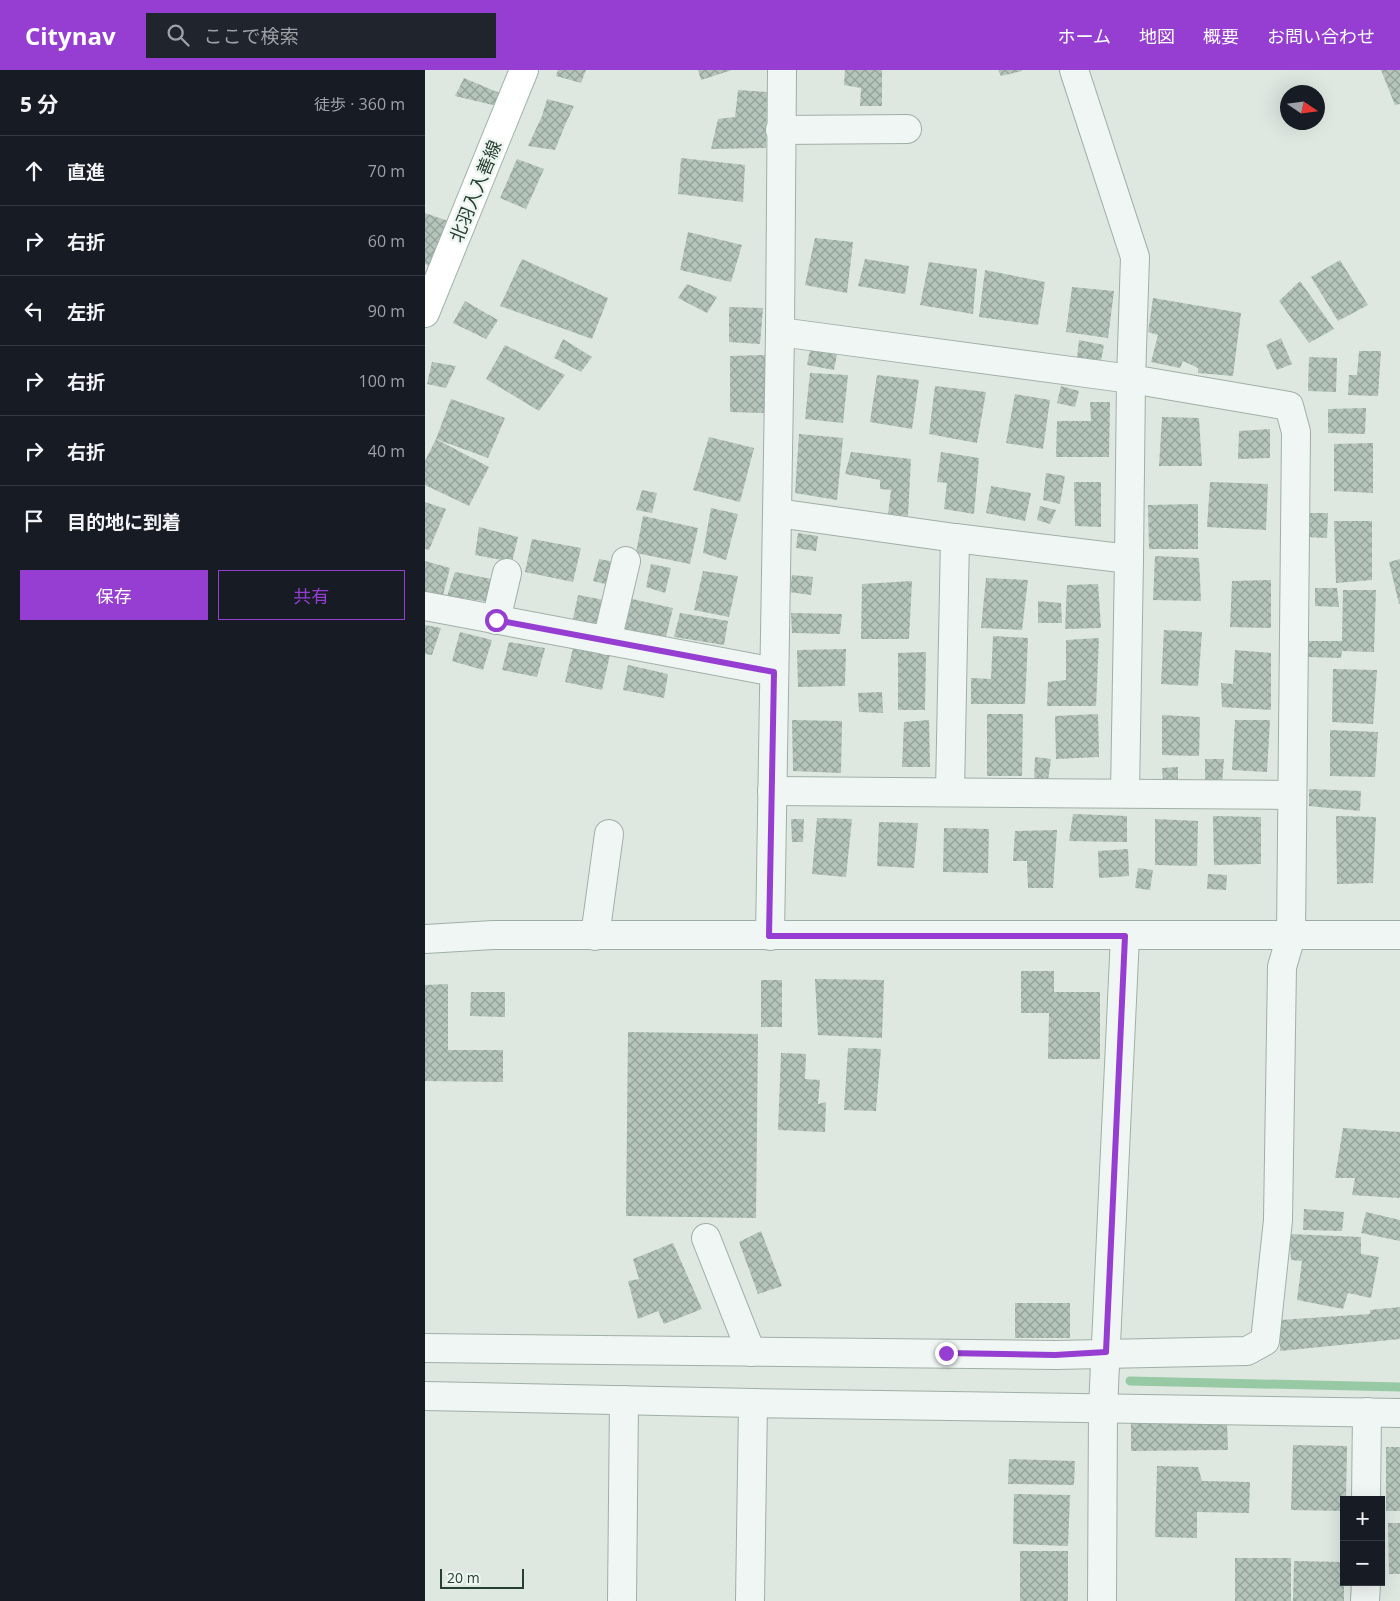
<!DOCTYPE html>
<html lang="ja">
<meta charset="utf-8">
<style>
body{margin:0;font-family:"Open Sans","Noto Sans JP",sans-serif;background:#20242c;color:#f1f3f6}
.controls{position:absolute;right:15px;bottom:15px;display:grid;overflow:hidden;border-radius:0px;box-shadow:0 5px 20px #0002}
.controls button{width:45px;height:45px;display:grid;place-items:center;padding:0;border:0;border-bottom:1px solid #363941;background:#171b24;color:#f1f3f6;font:25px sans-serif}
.compass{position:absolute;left:855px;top:15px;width:45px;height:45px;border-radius:50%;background:#171b24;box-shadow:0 5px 20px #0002;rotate:103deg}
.scale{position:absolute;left:15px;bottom:12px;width:84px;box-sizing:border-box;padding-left:5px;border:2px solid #273f30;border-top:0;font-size:14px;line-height:18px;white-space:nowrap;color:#273f30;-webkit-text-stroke:4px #edf5f0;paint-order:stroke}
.stop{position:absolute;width:15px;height:15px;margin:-11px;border:4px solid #953ed1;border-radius:50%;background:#fff}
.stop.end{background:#953ed1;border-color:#fff;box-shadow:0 1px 5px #0008}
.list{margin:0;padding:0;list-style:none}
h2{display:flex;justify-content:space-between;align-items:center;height:65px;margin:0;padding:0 20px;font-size:21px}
h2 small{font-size:16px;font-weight:400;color:#9ea1a6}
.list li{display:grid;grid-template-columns:32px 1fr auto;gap:15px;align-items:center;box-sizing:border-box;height:70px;padding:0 20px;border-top:1px solid #363941}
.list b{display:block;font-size:19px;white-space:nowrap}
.list em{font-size:16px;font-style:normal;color:#9ea1a6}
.actions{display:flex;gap:10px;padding:15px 20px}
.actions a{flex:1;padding:11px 0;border:1px solid #953ed1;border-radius:0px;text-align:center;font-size:18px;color:#953ed1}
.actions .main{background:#953ed1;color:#fff}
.icon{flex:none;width:28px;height:28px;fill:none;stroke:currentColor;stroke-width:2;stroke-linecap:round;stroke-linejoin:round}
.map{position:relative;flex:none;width:975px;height:1531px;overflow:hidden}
header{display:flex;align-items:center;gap:30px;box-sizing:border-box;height:70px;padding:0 25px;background:#953ed1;color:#fff}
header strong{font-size:24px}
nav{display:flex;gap:28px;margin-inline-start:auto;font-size:18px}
.search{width:350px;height:45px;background:#20242c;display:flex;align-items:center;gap:12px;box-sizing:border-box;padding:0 18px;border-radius:0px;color:#9ea1a6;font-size:19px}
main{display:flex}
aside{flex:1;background:#171b24}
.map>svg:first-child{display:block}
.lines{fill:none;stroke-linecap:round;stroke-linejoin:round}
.stream{stroke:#97c9a4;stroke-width:9}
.building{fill:url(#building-cross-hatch)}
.minor-casing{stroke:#a0afa5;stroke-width:30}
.major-casing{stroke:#9db4a5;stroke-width:30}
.minor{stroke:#f0f6f3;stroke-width:28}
.major{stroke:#fff;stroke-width:28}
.route{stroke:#953ed1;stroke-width:6}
.labels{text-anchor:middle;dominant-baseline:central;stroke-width:5;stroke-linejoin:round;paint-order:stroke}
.street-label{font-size:18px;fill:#273f30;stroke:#edf5f0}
</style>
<header>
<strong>Citynav</strong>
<div class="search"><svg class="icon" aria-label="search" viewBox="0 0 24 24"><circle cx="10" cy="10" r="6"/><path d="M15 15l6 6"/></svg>ここで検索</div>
<nav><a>ホーム</a><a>地図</a><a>概要</a><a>お問い合わせ</a></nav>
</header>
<main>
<aside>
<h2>5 分<small>徒歩 · 360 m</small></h2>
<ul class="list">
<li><svg class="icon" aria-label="ahead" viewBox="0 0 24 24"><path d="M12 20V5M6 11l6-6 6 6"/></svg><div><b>直進</b></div><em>70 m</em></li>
<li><svg class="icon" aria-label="right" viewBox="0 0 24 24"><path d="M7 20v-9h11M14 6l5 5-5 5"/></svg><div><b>右折</b></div><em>60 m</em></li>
<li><svg class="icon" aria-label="left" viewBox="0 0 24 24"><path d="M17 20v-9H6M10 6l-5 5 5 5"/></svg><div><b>左折</b></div><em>90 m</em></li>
<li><svg class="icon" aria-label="right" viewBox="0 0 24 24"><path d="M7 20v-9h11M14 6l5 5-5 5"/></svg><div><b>右折</b></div><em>100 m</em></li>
<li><svg class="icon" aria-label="right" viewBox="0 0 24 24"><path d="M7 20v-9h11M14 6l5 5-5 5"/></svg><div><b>右折</b></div><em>40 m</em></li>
<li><svg class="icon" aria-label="arrive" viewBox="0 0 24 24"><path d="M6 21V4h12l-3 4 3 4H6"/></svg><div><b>目的地に到着</b></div></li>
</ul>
<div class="actions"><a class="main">保存</a><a>共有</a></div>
</aside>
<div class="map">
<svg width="975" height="1531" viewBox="0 0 975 1531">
<defs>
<pattern id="building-cross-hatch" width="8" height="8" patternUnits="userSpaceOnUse" patternTransform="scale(1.25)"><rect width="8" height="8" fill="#b5c5bb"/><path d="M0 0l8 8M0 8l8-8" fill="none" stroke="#93a198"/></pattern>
</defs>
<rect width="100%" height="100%" fill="#dee8e1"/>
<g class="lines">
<path class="stream" d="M705,1311L975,1317"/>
</g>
<g class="building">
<path d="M133,0H161L156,13L131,6Z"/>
<path d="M273,0H307L276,10Z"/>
<path d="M420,0H457V36H435L436,18L419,15Z"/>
<path d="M573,0H597V1L576,6Z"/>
<path d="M956,0H975V34L970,35Z"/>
<path d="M39,8L77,24L72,36L30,26Z"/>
<path d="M313,20L342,22L341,78L286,79L293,49L310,47Z"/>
<path d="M122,29L149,36L140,55L130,80L103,76L117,46Z"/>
<path d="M256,88L320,95L318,132L253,124Z"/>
<path d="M92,89L119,99L101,139L75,128Z"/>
<path d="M0,143L23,151L5,196L0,194Z"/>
<path d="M263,162L317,175L306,212L255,200Z"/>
<path d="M390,168L428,172L422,223L380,215Z"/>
<path d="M97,189L183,228L167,269L75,236Z"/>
<path d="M440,189L484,196L480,224L433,216Z"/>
<path d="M915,190L943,235L913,251L886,207Z"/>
<path d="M504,192L552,199L548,244L495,235Z"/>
<path d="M560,200L620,212L613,255L554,247Z"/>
<path d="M875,211L909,259L884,273L854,231Z"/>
<path d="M262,214L292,227L282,243L253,228Z"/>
<path d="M647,217L689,221L683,268L641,262Z"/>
<path d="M728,228L816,243L808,306L773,303V298L758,291L755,298L726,292L733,265L723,262Z"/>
<path d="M40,231L73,250L61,269L28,253Z"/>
<path d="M304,237L338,238L335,274L304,272Z"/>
<path d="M856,268L867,294L852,300L841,275Z"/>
<path d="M138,269L167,287L156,302L129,288Z"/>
<path d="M654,270L679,275L676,291L652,288Z"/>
<path d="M80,275L140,305L114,341L61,309Z"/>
<path d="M385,280L412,284L409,300L382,295Z"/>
<path d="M934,281H956L953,326L923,325L924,305H932Z"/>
<path d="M340,285V343L305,342V286Z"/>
<path d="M884,287L912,288L911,322L883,321Z"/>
<path d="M7,292L31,296L21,318L2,314Z"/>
<path d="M385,303L423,305L418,353L380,349Z"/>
<path d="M452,305L494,310L487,359L445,352Z"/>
<path d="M510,316L561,322L552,373L504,364Z"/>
<path d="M636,316L654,321L650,337L632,333Z"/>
<path d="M590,324L625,330L618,379L581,373Z"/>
<path d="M26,329L80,348L63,388L11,369Z"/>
<path d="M665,332H685L684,387H631L632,351H666Z"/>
<path d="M941,338L940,364L903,363V339Z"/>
<path d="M737,347L774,348L777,396H734Z"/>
<path d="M845,359V388L813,389L814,361Z"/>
<path d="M374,364L418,368L412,430L370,423Z"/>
<path d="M284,367L329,378L315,432L268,420Z"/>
<path d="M11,369L64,397L44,436L0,415V391Z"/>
<path d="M948,373V423L909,421V374Z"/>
<path d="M426,382L486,389L483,446L463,444L466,420L455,419V410L420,404Z"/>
<path d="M516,382L554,388L549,444L519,439L522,413L512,412Z"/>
<path d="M621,403L640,406L635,434L618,430Z"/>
<path d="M649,412H676V457L650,456Z"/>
<path d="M785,412L843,414L841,460L782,457Z"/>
<path d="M566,416L606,423L600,451L561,443Z"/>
<path d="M217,420L232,423L227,443L211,440Z"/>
<path d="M0,432L21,439L4,480L0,479Z"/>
<path d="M773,434V479H724L723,435Z"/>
<path d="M615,436L631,440L625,454L612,450Z"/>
<path d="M286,438L313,444L301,490L278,483Z"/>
<path d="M881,443H903L902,468L881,467Z"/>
<path d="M218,446L273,458L265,494L211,483Z"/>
<path d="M909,451H947V510L911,513Z"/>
<path d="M54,457L93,467L87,492L50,485Z"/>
<path d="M373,463L393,466L391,481L371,478Z"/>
<path d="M107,469L156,478L148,512L100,502Z"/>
<path d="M730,486L774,488L776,531L728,530Z"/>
<path d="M174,489L190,492L184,515L168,511Z"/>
<path d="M975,489V534H974L964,492Z"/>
<path d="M0,491L25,498L17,529L0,525Z"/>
<path d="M226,494L246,498L240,523L221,517Z"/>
<path d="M278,501L313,506L304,547L269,540Z"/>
<path d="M30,502L72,510L66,532L22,526Z"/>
<path d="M367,505L388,507L386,525L364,522Z"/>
<path d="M561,508L603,510L597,560L556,558Z"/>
<path d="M846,510V558L805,557L807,511Z"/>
<path d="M487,511L484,569H436L437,514Z"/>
<path d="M673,514L676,558L640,559L642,515Z"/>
<path d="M890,518H912L914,537L890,536Z"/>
<path d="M918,520H951L949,582L917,581L916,588L881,587L884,571H917Z"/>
<path d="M153,525L184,531L176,555L148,549Z"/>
<path d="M207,529L248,538L240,571L199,562Z"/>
<path d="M613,531L636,533L637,553H613Z"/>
<path d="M255,543L303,551L299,575L249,567Z"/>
<path d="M366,543L417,544L415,564L367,563Z"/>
<path d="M0,555L16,558L7,585L0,584Z"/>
<path d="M739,560L777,562L773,616L736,614Z"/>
<path d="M35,562L67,570L58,600L27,591Z"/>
<path d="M568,566L603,568L600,634H546V608L566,609Z"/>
<path d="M674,568L671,636H622L623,612L641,610V570Z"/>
<path d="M84,572L120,578L112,607L77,600Z"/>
<path d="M148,578L185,585L177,620L140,612Z"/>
<path d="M421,579L420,616L373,617L372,580Z"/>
<path d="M810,580L846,583V640L797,637L796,613L808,614Z"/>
<path d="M501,582L500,640H473V583Z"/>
<path d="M203,595L243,604L239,628L198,620Z"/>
<path d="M908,599L952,600L948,654L907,652Z"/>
<path d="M457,622L458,643L434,642L433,623Z"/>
<path d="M562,644H598L597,706H562Z"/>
<path d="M673,644L674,687L631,689L630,646Z"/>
<path d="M737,645L775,647L774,686L737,685Z"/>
<path d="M367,650L417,651L416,703L368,701Z"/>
<path d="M504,650L505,697H477L479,652Z"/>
<path d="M810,650H845L842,702L807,700Z"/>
<path d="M905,660L953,662L950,707L905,706Z"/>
<path d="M610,687L626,689L623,711L609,710Z"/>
<path d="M780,689H799L797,713L780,714Z"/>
<path d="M753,697V711L738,712L737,698Z"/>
<path d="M884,719L936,721L935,741L884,736Z"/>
<path d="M648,744L702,746V772L644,771Z"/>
<path d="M788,746L836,747V794L789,795Z"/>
<path d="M911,746L951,747L948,813L912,814Z"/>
<path d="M392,748L427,749L421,807L387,804Z"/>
<path d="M366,749H379L378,772H367Z"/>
<path d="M730,749L773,751L772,796L730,795Z"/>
<path d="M454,752L493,753L489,798L452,796Z"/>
<path d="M519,758L564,759L563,803L518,802Z"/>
<path d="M632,760L628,818H603L602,791H588L590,761Z"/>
<path d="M703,779L704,806L674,808L673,781Z"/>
<path d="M713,798L728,800L725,820L710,818Z"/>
<path d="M783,804L802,805L801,820L782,819Z"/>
<path d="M596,901H629V922H675V989H623L624,943H596Z"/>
<path d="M390,909L459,910L457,968L393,965Z"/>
<rect x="336" y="910" width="21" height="47"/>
<path d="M23,914V980H78V1012L0,1011V915Z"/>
<path d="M46,922H80V947L45,946Z"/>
<path d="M203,962L333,964L331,1148L201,1146Z"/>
<path d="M423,978L456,979L451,1041L419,1040Z"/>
<path d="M356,983L381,984L380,1009L395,1010L393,1034L401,1032L400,1062L353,1060Z"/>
<path d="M918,1058L975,1062V1128L927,1125L930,1108H910Z"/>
<path d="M879,1139L919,1142L917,1161L878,1160Z"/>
<path d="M941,1142L975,1150V1171L936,1163Z"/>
<path d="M336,1161L357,1216L333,1224L314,1172Z"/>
<path d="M864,1164L936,1167V1184L954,1187L946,1228L923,1223L918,1239L872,1230L877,1191L866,1190Z"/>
<path d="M248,1173L277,1239L239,1254L233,1241L213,1249L203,1211L214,1209L208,1189Z"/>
<rect x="590" y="1233" width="55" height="35"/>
<path d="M975,1237V1269L855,1281V1250L945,1244V1240Z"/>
<path d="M706,1351H802L803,1380L706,1381Z"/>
<path d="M868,1375L922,1376L921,1430H919V1441L866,1440Z"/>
<rect x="961" y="1377" width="14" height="64"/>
<path d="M584,1389L650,1391L649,1415L583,1414Z"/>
<path d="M732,1396L773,1397L777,1411L825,1412L824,1443L772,1442V1468L730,1467Z"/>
<path d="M589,1424L645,1425L643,1476L588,1474Z"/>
<path d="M963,1453H975V1504H964Z"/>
<rect x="595" y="1481" width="48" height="50"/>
<rect x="810" y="1488" width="56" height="43"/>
<path d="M869,1491L919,1492V1531H868Z"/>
</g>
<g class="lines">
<defs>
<g id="minor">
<path d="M649,0L710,187L706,309L704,489"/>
<path d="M355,60L482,59"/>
<path d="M352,443L530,468L525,722"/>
<path d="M530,468L704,489L700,723"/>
<path d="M0,536L349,602"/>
<path d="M71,550L82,503"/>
<path d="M182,571L201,491"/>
<path d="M347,721L867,725"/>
<path d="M170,866L184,764"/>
<path d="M345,866L355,262L357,0"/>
<path d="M0,869L68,865H975"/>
<path d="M281,1168L326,1282"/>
<path d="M0,1278L630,1285L822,1281L840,1271L853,1150L857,897L866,866L871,362L864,336L706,309L355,262"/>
<path d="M0,1326L328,1333L975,1343"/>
<path d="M941,1430L942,1342"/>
<path d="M197,1531L199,1330"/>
<path d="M325,1531L328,1333"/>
<path d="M677,1531L678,1338L700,866"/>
<path d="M940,1531L941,1512"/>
</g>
<path id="major" d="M0,243L99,0"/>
</defs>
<use href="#minor" class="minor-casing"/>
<use href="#major" class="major-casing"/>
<use href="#minor" class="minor"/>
<use href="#major" class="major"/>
</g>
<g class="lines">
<path class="route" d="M71,550L349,602L344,866H700L681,1282L630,1285L521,1283"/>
</g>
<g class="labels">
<g class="street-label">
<text transform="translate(50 121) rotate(-68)">北羽入入善線</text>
</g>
</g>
</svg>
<div class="controls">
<button>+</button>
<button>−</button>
</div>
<svg class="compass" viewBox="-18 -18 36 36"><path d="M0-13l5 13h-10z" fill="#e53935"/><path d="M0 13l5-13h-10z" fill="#9ea1a6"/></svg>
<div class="scale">20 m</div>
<div class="stop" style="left:71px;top:550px"></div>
<div class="stop end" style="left:521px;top:1283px"></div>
</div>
</main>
